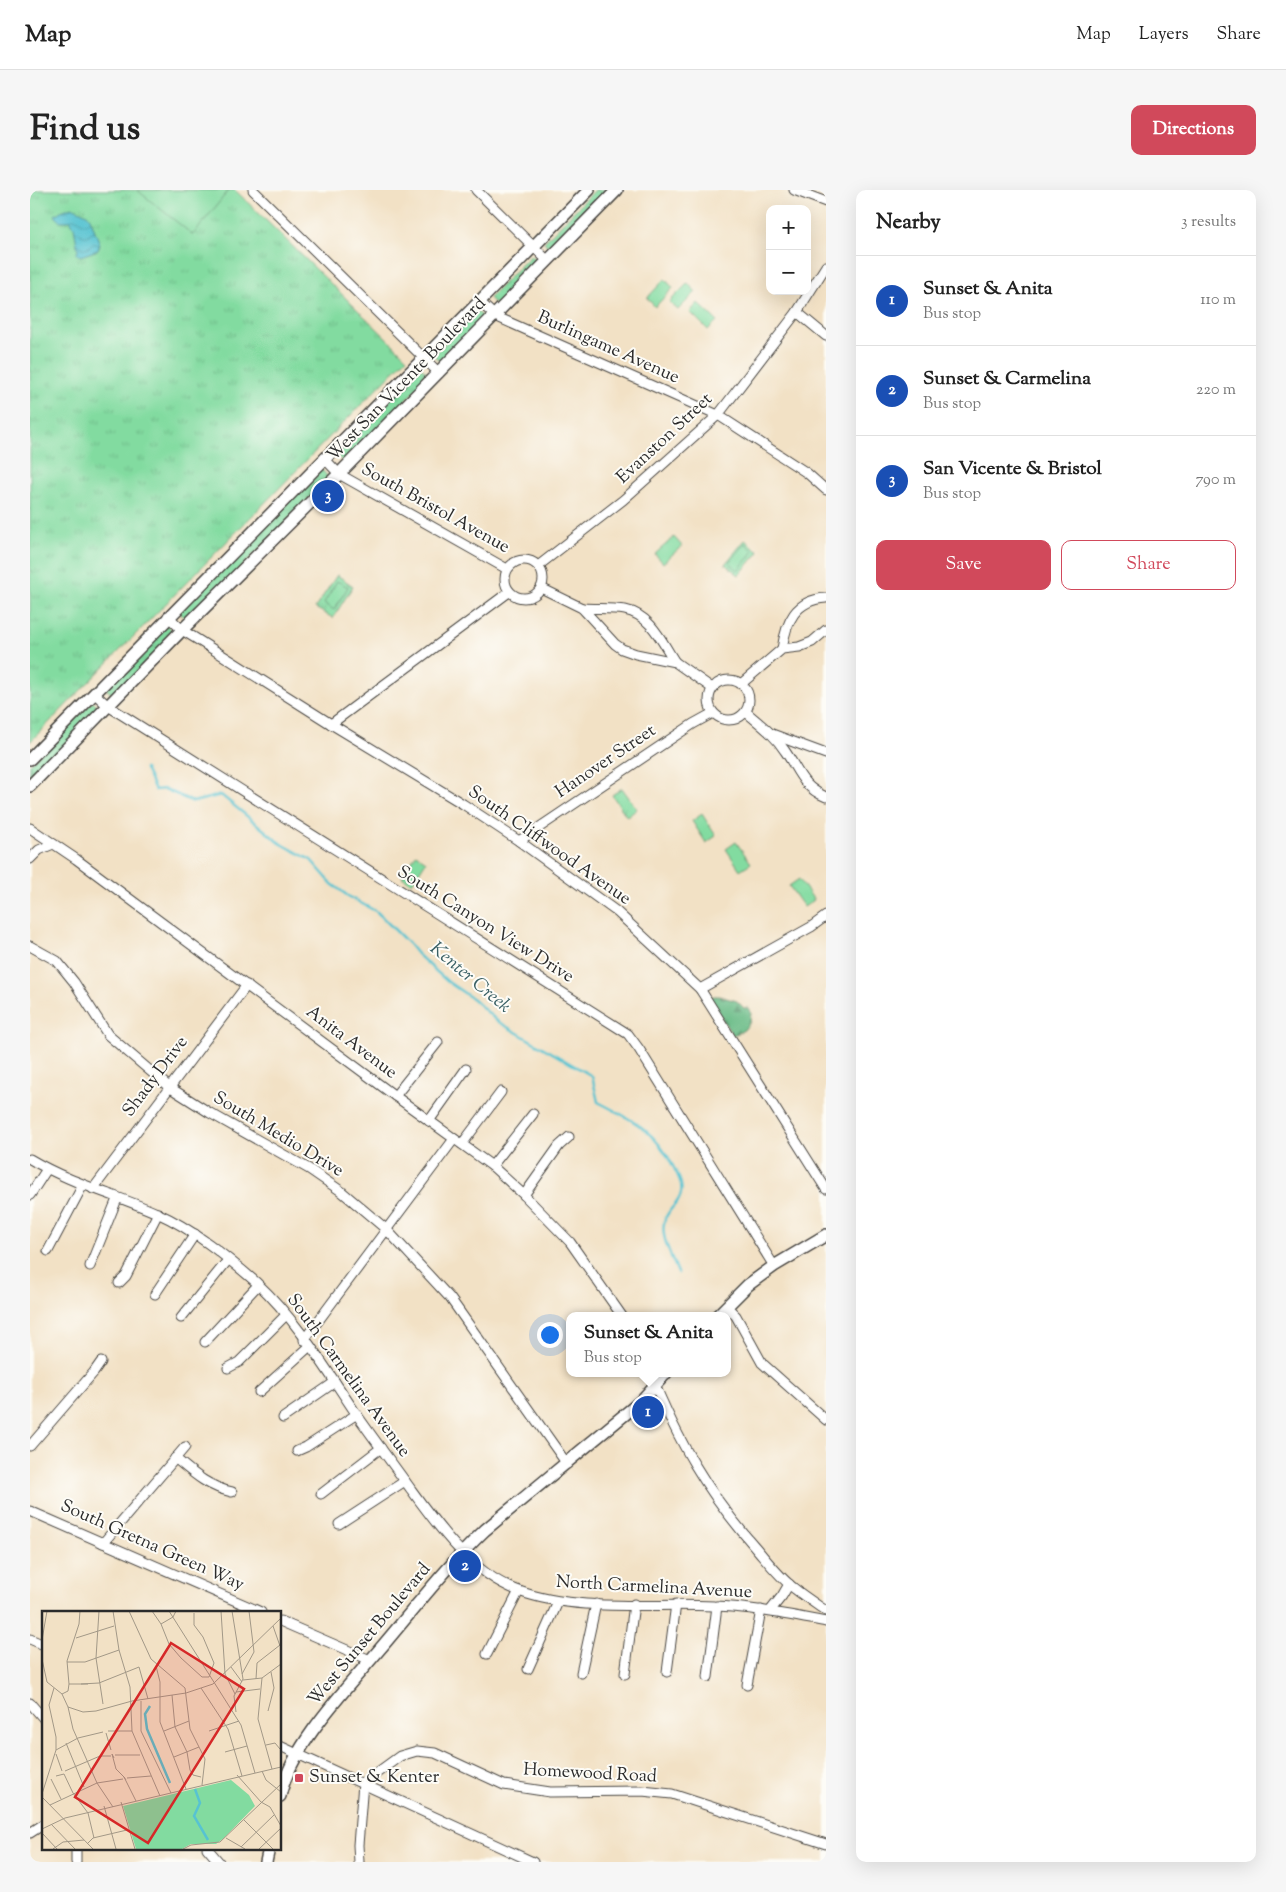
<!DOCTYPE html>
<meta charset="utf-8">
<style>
body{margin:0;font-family:"Sorts Mill Goudy",serif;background:#f6f6f6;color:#222}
.controls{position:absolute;right:15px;top:15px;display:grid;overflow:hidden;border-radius:10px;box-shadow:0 5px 20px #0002}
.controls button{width:45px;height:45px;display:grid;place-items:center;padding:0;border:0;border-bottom:1px solid #e0e0e0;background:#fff;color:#222;font:25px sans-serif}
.you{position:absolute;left:519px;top:1144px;width:18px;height:18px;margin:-12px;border:4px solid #fff;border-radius:50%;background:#1a73e8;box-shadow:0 0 0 8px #1a73e833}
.badge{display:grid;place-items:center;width:32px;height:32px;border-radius:50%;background:#d1495b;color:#fff;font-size:16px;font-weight:700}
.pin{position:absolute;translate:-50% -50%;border:2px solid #fff;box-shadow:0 1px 5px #0006}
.popup{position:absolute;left:536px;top:1122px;width:165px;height:65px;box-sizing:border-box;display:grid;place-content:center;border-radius:10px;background:#fff;filter:drop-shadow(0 1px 4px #0005);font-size:16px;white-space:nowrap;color:#767676}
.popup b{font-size:19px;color:#222}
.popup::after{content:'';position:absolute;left:50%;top:100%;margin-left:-10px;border:10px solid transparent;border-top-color:#fff}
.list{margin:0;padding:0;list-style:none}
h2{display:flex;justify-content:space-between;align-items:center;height:65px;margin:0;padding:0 20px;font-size:21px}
h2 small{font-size:16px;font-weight:400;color:#767676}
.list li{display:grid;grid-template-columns:32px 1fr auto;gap:15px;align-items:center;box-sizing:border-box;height:90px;padding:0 20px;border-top:1px solid #e0e0e0}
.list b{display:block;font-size:19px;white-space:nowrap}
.list p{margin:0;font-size:16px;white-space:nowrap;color:#767676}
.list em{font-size:16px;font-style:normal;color:#767676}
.actions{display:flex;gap:10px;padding:15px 20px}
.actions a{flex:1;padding:11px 0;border:1px solid #d1495b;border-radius:10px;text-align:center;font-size:18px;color:#d1495b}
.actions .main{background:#d1495b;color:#fff}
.map{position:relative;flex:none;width:796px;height:1672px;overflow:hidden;border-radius:10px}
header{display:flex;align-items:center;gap:30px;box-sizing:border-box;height:70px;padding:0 25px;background:#fff;border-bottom:1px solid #e0e0e0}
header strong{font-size:24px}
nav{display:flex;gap:28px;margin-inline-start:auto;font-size:18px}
.intro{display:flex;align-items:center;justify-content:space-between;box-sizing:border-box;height:120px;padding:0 30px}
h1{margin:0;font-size:35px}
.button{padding:12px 22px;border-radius:10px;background:#d1495b;color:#fff;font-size:18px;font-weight:700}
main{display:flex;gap:30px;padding:0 30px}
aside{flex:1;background:#fff;border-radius:10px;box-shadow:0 5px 20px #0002}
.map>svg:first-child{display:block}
.grass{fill:url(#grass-tufts);stroke:#568366}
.forest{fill:url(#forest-firs);stroke:#4a7358}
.garden{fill:#82dba0;stroke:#568366}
.water{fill:url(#water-waves);stroke:#41777e}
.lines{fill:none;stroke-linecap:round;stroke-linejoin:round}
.stream{stroke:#57c3d1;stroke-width:2.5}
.minor-casing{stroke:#494642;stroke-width:11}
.major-casing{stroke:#494642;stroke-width:14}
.minor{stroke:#fff;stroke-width:9}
.major{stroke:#fff;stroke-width:11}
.poi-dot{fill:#d1495b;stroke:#fdfcf7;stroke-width:2}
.labels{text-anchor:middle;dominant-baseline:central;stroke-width:4;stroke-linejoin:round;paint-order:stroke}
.street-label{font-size:18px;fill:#2b2b2b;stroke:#fdfcf7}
.poi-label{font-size:18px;fill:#2b2b2b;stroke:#fdfcf7;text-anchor:start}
.water-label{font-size:19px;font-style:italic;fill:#3a6065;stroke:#fdfcf7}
.inset-river{fill:none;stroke:#57c3d1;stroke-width:2.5}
.inset-road{fill:none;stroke:#a29887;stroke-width:1}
.view{fill:#d62828;fill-opacity:0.15;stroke:#d62828;stroke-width:2.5}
.inset-edge{fill:none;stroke:#2b2b2b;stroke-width:2.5}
</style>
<header>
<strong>Map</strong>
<nav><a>Map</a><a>Layers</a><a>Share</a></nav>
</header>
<div class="intro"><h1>Find us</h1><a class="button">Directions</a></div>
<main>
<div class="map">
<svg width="796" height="1672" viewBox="0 0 796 1672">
<defs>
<pattern id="grass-tufts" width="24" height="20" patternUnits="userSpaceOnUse" patternTransform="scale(1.25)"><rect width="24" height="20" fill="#82dba0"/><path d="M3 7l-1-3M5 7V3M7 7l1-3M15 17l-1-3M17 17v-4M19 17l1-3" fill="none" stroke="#70bc8a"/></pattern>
<pattern id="forest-firs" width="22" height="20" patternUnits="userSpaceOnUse" patternTransform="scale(1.25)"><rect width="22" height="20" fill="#69bb86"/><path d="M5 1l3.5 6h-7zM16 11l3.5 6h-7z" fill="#57986e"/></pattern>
<pattern id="water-waves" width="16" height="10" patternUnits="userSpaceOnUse" patternTransform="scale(1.25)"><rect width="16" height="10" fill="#57c3d1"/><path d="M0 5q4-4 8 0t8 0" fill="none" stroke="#489faa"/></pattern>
</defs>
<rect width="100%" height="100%" fill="#fdfcf7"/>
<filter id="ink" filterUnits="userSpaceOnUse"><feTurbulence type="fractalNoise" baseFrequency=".02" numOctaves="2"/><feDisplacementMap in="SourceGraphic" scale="10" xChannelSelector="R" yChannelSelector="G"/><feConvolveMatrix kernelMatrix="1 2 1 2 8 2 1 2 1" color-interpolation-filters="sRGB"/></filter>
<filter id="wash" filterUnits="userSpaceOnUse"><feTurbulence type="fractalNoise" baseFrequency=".0096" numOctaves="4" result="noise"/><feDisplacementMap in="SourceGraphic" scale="20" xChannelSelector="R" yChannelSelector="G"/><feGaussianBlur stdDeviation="1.12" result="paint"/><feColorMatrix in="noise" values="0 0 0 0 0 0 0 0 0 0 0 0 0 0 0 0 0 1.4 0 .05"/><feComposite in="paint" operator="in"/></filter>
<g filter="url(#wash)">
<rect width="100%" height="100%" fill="#f2e1c5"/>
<g class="grass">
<path d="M0,0H205L377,168L0,552Z"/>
<path d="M565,0H581L522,61L514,52Z"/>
<path d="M501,65L510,73L467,117L459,108Z"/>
<path d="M447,121L455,129L412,173L403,165Z"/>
<path d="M391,177L400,185L314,273L305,264Z"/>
<path d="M291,279L299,288L158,431L149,422Z"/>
<path d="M715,350L729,362L709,385L695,374Z"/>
<path d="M307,385L323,396L303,428L285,418Z"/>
<path d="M137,435L145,443L84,506L75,498Z"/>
<path d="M63,511L71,519L0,591V574Z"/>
<path d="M592,598L607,619L597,627L582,605Z"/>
</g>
<path class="forest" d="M684,806H689L707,811L714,818H718L721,823L720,832L714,840L703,846L678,808Z"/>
<g class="garden">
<path d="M107,0H199L163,45Z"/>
<path d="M635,89L643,98L625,117L617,108Z"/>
<path d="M658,93L666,102L648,120L639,112Z"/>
<path d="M668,113L687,131L678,140L660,122Z"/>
<path d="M644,347L652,356L633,373L625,364Z"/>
<path d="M715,353L724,361L708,380L699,372Z"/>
<path d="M307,391L318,397L304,420L294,413Z"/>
<path d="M672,624L686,646L676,653L662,631Z"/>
<path d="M706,652L721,673L710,680L696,659Z"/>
<path d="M386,664L396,671L382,693L372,687Z"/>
<path d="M769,689L784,710L774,717L759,696Z"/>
</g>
<path class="water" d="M42,17L57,24L60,28L70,54L68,60L51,66L46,64L48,61L44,37L40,31H29L25,25L31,21Z"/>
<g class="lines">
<path class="stream" d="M115,579L125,600L135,599L163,612L191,605L250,653L281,670L302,694L318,706L347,722L379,754L387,764L418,792L443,809L467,831L562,886L568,912C602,929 627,942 644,978C648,986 653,994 651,1003C650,1012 643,1015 639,1022C625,1040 641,1064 648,1083"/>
</g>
</g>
<g filter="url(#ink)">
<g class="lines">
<defs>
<g id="minor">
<path d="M223,0L409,183"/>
<path d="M446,0L518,71"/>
<path d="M764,0L796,12"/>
<path d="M449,111L465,126L688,225L777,283L796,300"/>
<path d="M767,122L796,146"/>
<path d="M294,268L309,284L477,379"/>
<circle cx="494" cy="389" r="19"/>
<path d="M508,376L593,310L688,225L767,122L796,76"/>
<path d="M511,398L552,418L585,454L592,459L606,464L645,472L682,498"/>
<path d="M552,418C566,419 581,418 595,420C621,425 632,452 645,472"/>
<path d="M138,426L152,440L165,448L301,534L433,614L489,651L587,722L670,799L796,999"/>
<path d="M752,459C756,432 765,410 796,408"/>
<circle cx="699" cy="510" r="20"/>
<path d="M711,494L752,459L769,457L782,452L796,440"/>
<path d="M64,503L78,516L598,844L609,859L744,1076"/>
<path d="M716,522C730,534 745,545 755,561C769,581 771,596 796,607"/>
<path d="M301,534L479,402"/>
<path d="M742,544L796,564"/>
<path d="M0,638L46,669L365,906L462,976L494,1005L540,1052L592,1126"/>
<path d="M489,651L663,534L683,523"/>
<path d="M0,669L9,660L23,654"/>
<path d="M0,756L27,771L44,792L78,845L139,897L180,923L279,979L311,1001L357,1040L420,1108L537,1274"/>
<path d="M670,799L781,737L796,726"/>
<path d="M365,906L408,852"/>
<path d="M399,931L436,879"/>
<path d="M432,954L471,902"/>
<path d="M0,969C40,993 84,1004 127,1023C163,1039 197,1067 227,1093C266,1129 296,1179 325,1222C343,1248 362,1273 380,1298C409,1338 441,1383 489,1401C545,1422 624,1413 684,1416C722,1417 759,1425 796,1432"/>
<path d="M462,976L503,924"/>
<path d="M63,999L217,795"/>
<path d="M0,1005L17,979"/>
<path d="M494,1005L529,956L539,947"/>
<path d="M18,1061L53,995"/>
<path d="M60,1076L87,1009"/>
<path d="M89,1093L96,1086L128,1023"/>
<path d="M125,1104L165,1044"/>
<path d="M696,1116L706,1126L732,1173L796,1230"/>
<path d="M151,1128L198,1070"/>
<path d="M274,1150L424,949"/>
<path d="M175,1152L228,1095"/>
<path d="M198,1178L209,1172L256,1125"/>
<path d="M620,1183C649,1253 676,1301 726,1358C738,1372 750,1388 765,1399C775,1407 786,1414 796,1421"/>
<path d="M229,1202L280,1156"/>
<path d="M253,1228L305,1192"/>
<path d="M0,1256L64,1182L71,1172"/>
<path d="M267,1261L276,1257L327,1224"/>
<path d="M145,1268C163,1283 178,1297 202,1302"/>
<path d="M291,1304L351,1258"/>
<path d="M0,1321L231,1422"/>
<path d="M309,1334L375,1291"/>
<path d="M73,1353L155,1257"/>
<path d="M740,1421L752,1406L759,1394"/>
<path d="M250,1431L340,1470"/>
<path d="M0,1449L14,1455"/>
<path d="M457,1464L489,1401"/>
<path d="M498,1479L528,1412"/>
<path d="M637,1482L646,1414"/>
<path d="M551,1483L566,1414"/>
<path d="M595,1484L604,1414"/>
<path d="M678,1487L687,1416"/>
<path d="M717,1495L731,1420"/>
<path d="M0,1513L14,1529"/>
<path d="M250,1556L503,1672"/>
<path d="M0,1643L14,1634"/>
<path d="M46,1658V1672"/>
<path d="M177,1658L189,1672"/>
<path d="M329,1672L328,1655L333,1593L370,1566L387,1561L405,1563L474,1595L520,1602L612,1601L642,1604L796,1654"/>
</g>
<g id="major">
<path d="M0,569L559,0"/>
<path d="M0,596L152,440L309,284L587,0"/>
<path d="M687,1126L718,1095L744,1076L796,1045"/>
<path d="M250,1606C261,1556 316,1499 349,1460C384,1419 416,1377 455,1340L610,1212L636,1183"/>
<path d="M236,1672L239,1658"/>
</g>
</defs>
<use href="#minor" class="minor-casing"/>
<use href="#major" class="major-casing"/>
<use href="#minor" class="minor"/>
<use href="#major" class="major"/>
</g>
</g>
<rect class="poi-dot" x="264" y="1583" width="10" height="10" rx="2.5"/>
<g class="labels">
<g class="street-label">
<text transform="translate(578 158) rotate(24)">Burlingame Avenue</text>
<text transform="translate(377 190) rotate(-46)">West San Vicente Boulevard</text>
<text transform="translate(635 249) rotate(-43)">Evanston Street</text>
<text transform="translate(405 319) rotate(29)">South Bristol Avenue</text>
<text transform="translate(576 572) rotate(-34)">Hanover Street</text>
<text transform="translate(519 656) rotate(35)">South Cliffwood Avenue</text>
<text transform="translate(455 735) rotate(32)">South Canyon View Drive</text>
<text transform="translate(321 853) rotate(37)">Anita Avenue</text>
<text transform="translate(126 887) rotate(-53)">Shady Drive</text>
<text transform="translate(248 945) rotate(31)">South Medio Drive</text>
<text transform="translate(318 1186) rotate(54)">South Carmelina Avenue</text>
<text transform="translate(122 1356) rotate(24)">South Gretna Green Way</text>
<text transform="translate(624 1398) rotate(3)">North Carmelina Avenue</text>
<text transform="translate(340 1445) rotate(-50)">West Sunset Boulevard</text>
<text transform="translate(560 1584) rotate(3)">Homewood Road</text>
</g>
<g class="poi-label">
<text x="279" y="1588">Sunset &amp; Kenter</text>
</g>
<g class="water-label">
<text transform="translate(440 788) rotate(40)">Kenter Creek</text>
</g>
</g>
<g transform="translate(12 1421)">
<rect width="239" height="239" fill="#f2e1c5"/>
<path d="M189,169L207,184L213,195L182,227L174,233H149L140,238H94L81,195Z" fill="#82dba0"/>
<path class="inset-river" d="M108,95L103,103L105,118L128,172M153,178L158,192L152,205L166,229"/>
<path class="inset-road" d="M57,0L54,47L61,93M71,0L77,39L88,76L90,120L118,185M87,0L109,48L143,77L148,118L163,148L160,174M110,0L119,13L127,33L139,47L160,66H167L172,52L161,26L152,14V2M127,0L199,114L213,162M179,0L183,63L193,83M190,0L201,68L192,85L194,101M119,13L131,6L134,0M231,15L238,35M34,27L72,15M0,29L5,0M0,48L5,71L20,83L26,96L41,101L54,100L90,90L144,82L171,73L239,7M25,51H43L77,39M114,55L118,71V111L144,178M189,56L200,71M200,63L212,41L207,0M220,67L216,108L230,158M214,68L215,52L238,34M201,69L220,67L239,53M27,73H46M39,73L57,72L97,56L106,88M159,77L186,118L200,165M194,81L218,78M20,83L26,80L27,73L25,50L37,13L38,0M130,84L133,116L145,141L148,159L151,164L159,166M99,90V120L129,182M26,96L31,118L55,172L71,196M226,100L232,77L229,61M66,120H90M122,120L147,110M167,120L197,110M64,122L69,139M24,132L42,176M224,134L233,132L238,138M14,139L36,127L61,121M183,141L205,135M14,143L20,160M73,144H98M132,146L157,136M72,147L70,143L74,158L82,166M23,160L58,145H69M220,160L224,169L239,181M195,164L219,191L228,196L239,215M14,165L22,163L31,182L46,202L52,227M85,167L109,165M9,168L19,188M84,169L82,166L94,190M0,183L14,139V126L7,94L12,77M0,186L51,238M79,191L93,238M8,194L55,172L81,168M62,195L74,238M202,209L231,238M9,213L33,238M0,218L23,207L239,156M0,222L15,238M184,227L203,238M45,233L51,227L85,219M199,236L232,204M11,238L21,231L42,229M141,238L149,234L178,231L239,173M217,238L239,217"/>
<path class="view" d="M129,32L202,78L106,232L33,186Z"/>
<rect width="239" height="239" class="inset-edge"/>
</g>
</svg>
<div class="controls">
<button>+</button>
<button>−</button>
</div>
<div class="you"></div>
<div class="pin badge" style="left:618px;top:1222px;background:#1a4fb4">1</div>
<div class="popup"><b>Sunset &amp; Anita</b>Bus stop</div>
<div class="pin badge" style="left:435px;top:1376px;background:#1a4fb4">2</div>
<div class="pin badge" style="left:298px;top:306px;background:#1a4fb4">3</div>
</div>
<aside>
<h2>Nearby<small>3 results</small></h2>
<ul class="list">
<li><span class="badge" style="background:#1a4fb4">1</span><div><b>Sunset &amp; Anita</b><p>Bus stop</p></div><em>110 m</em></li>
<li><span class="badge" style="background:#1a4fb4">2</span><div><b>Sunset &amp; Carmelina</b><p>Bus stop</p></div><em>220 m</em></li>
<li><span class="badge" style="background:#1a4fb4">3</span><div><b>San Vicente &amp; Bristol</b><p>Bus stop</p></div><em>790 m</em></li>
</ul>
<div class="actions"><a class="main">Save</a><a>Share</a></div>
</aside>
</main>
